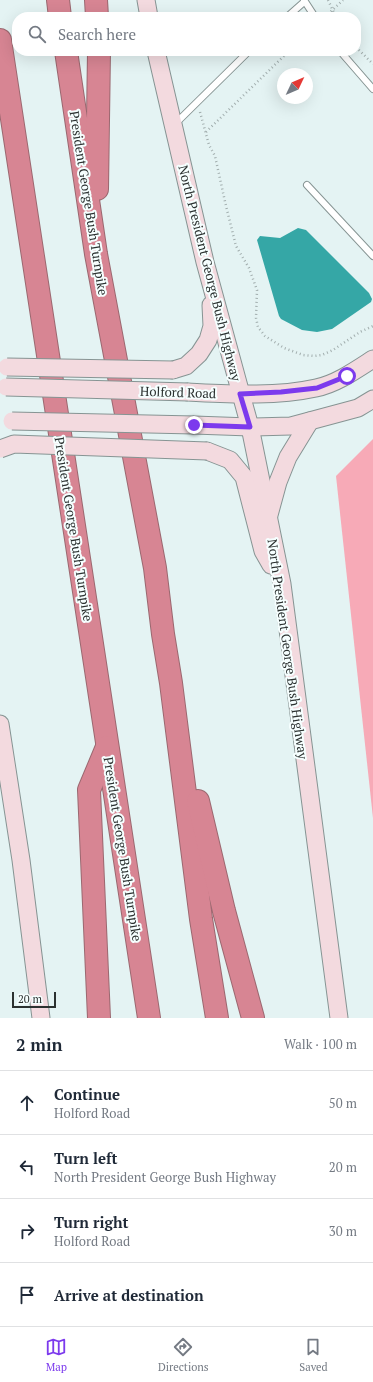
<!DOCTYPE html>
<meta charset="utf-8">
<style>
body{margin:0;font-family:"PT Serif",serif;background:#f2f2f3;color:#1f2937}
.compass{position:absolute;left:277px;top:68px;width:36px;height:36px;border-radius:50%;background:#fff;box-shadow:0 4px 16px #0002;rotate:46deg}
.scale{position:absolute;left:12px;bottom:10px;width:44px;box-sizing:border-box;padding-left:4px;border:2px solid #2b3130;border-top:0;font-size:11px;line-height:14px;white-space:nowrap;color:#2b3130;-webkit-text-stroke:3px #f6ffff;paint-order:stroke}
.stop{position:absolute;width:12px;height:12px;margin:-9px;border:3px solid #7c3aed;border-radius:50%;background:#fff}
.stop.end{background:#7c3aed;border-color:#fff;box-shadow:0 1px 4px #0008}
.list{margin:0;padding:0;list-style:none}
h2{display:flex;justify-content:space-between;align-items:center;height:52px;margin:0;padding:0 16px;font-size:17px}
h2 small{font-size:13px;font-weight:400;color:#747a83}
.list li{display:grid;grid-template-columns:26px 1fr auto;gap:12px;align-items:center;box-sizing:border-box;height:64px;padding:0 16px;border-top:1px solid #e0e1e3}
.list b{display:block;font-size:15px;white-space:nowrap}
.list p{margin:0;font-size:13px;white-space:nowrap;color:#747a83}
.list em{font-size:13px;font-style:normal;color:#747a83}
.icon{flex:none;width:22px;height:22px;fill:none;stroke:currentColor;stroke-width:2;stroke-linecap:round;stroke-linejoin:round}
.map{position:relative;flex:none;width:373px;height:1018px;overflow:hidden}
.search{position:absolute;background:#fff;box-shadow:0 4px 16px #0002;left:12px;right:12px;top:12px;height:44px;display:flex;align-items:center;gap:10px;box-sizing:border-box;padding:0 14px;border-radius:16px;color:#747a83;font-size:15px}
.sheet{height:308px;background:#fff}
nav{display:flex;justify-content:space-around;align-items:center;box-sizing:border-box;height:56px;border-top:1px solid #e0e1e3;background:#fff;font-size:11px;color:#747a83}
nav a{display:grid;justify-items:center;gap:2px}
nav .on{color:#7c3aed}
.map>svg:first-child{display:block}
.green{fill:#f7aab7}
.water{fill:#35a7a6}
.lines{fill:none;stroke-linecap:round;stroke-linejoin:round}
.lane-casing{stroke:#869493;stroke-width:8}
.secondary-casing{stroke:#869493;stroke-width:19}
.highway-casing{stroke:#9b6870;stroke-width:24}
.path{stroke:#a2aeae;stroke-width:2.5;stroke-dasharray:1 3;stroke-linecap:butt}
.lane{stroke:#fff;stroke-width:6}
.secondary{stroke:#f3dadf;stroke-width:17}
.highway{stroke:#d78593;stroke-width:22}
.secondary-bridge-casing{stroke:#869493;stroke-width:19;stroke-linecap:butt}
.secondary-bridge{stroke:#f3dadf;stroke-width:17}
.route{stroke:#7c3aed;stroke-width:5}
.labels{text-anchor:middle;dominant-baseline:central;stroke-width:4;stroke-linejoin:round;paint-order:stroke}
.street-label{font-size:13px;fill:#2b3130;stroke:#f6ffff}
</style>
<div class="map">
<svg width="373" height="1018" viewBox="0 0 373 1018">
<rect width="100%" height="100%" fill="#e4f3f3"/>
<path class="green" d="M373,439V818L336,476Z"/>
<path class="water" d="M298,228L306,230L369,293L372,299L371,302L332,329L317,332L302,330L281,319L279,316L257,240L260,236L280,238Z"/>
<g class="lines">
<defs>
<g id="lane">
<path d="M304,0L315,17"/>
<path d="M287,17L304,2"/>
<path d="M340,51L373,89"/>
<path d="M175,124L249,51"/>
<path d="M307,185L373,256"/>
</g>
<g id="secondary">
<path d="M146,0L149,17"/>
<path d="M156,51L205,262L250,427L282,584L339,1018"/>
<path d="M173,370L186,366L199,354L208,340L212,326L211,305"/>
<path d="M188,392C230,394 275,397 316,388C336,384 356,370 373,359"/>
<path d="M194,425L250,427L291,426L358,408L373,399"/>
<path d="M207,451L230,460L244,477L263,551L271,565"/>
<path d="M269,515L278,482L288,457L310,421"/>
<path d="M0,724L21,860L41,1018"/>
</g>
<g id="highway">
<path d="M58,0L60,17"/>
<path d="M96,0L97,17"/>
<path d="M0,40L149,1018"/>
<path d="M66,51L96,254L155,568L163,634L171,683L201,919L217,1018"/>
<path d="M97,189L99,51"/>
<path d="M198,801L224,911L253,1018"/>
<path d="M99,1018L89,790L107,747"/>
</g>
</defs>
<use href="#lane" class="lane-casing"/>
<use href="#secondary" class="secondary-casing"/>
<use href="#highway" class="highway-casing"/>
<g class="path">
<path d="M328,0L336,17"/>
<path d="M325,17L343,0"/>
<path d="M356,47L373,64"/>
<path d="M200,112L209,145L215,156L226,206L236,246L249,268L257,290L256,318L258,327L265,336L284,348L303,355L314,356L322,355L333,350L360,332L373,326"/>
<path d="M206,132L289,51"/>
</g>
<use href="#lane" class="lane"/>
<use href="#secondary" class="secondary"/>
<use href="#highway" class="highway"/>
<defs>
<g id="secondary-bridge">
<path d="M7,367L173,370"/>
<path d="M6,387L188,392"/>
<path d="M12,421L194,425"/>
<path d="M0,449L14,444L207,451"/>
</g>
</defs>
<use href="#secondary-bridge" class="secondary-bridge-casing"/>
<use href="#secondary-bridge" class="secondary-bridge"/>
</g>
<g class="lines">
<path class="route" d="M194,425L250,427L240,394L281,392L317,388L347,376"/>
</g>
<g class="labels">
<g class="street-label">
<text transform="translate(89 203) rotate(81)">President George Bush Turnpike</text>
<text transform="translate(210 273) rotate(76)">North President George Bush Highway</text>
<text transform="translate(178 392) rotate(2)">Holford Road</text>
<text transform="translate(74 529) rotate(81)">President George Bush Turnpike</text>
<text transform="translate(288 649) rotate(82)">North President George Bush Highway</text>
<text transform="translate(123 849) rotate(81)">President George Bush Turnpike</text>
</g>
</g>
</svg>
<svg class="compass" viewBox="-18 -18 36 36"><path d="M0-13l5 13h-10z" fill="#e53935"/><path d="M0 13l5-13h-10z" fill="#747a83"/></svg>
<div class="scale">20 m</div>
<div class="stop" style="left:347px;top:376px"></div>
<div class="stop end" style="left:194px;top:425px"></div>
<div class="search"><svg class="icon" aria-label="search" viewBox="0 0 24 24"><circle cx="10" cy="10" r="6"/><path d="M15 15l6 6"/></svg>Search here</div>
</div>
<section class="sheet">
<h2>2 min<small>Walk · 100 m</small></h2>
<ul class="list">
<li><svg class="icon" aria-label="ahead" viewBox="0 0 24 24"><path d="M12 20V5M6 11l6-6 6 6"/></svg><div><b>Continue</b><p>Holford Road</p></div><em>50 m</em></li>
<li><svg class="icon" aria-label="left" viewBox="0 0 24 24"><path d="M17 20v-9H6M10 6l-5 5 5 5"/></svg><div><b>Turn left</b><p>North President George Bush Highway</p></div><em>20 m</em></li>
<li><svg class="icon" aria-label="right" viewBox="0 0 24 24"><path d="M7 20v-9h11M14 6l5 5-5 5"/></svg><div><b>Turn right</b><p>Holford Road</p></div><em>30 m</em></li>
<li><svg class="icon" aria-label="arrive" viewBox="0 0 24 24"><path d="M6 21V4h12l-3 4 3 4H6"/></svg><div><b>Arrive at destination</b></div></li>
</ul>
</section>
<nav>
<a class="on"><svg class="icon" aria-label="map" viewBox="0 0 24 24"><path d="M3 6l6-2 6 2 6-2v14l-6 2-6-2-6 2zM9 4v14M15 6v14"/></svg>Map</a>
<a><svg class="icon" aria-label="directions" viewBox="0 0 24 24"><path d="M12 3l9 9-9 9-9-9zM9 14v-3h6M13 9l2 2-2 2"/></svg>Directions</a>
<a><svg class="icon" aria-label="saved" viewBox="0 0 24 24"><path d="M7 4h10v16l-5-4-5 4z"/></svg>Saved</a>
</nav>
